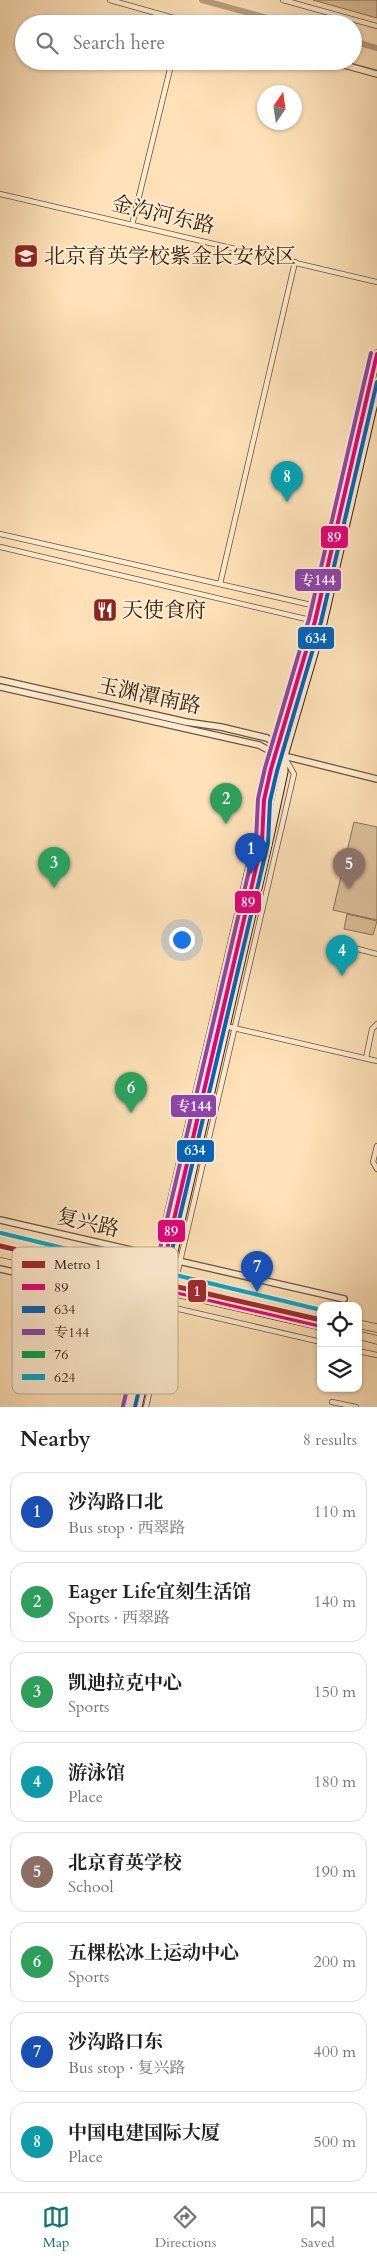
<!DOCTYPE html>
<meta charset="utf-8">
<style>
body{margin:0;font-family:Cardo,"Noto Serif SC",serif;background:#f6f6f6;color:#222}
.controls{position:absolute;right:15px;bottom:15px;display:grid;overflow:hidden;border-radius:10px;box-shadow:0 1px 4px #0004}
.controls button{width:45px;height:45px;display:grid;place-items:center;padding:0;border:0;border-bottom:1px solid #e0e0e0;background:#fff;color:#222;font:25px sans-serif}
.compass{position:absolute;left:257px;top:85px;width:45px;height:45px;border-radius:50%;background:#fff;box-shadow:0 1px 4px #0004;rotate:13deg}
.you{position:absolute;left:181px;top:939px;width:18px;height:18px;margin:-12px;border:4px solid #fff;border-radius:50%;background:#1a73e8;box-shadow:0 0 0 8px #1a73e833}
.badge{display:grid;place-items:center;width:32px;height:32px;border-radius:50%;background:#0f766e;color:#fff;font-size:16px;font-weight:700}
.pin{position:absolute;translate:-50% -41px;filter:drop-shadow(0 1px 2px #0008)}
.pin::after{content:'';position:absolute;top:26px;width:18px;height:15px;background:inherit;clip-path:polygon(0 0,100% 0,50% 100%)}
.list{margin:0;padding:0;list-style:none}
h2{display:flex;justify-content:space-between;align-items:center;height:65px;margin:0;padding:0 20px;font-size:21px}
h2 small{font-size:16px;font-weight:400;color:#767676}
.list li{display:grid;grid-template-columns:32px 1fr auto;gap:15px;align-items:center;box-sizing:border-box;height:80px;margin:0 10px 10px;padding:0 10px;border:1px solid #e0e0e0;border-radius:15px}
.list b{display:block;font-size:19px;white-space:nowrap}
.list p{margin:0;font-size:16px;white-space:nowrap;color:#767676}
.list em{font-size:16px;font-style:normal;color:#767676}
.icon{flex:none;width:28px;height:28px;fill:none;stroke:currentColor;stroke-width:2;stroke-linecap:round;stroke-linejoin:round}
.map{position:relative;flex:none;width:377px;height:1407px;overflow:hidden}
.search{position:absolute;background:#fff;box-shadow:0 1px 4px #0004;left:15px;right:15px;top:15px;height:55px;display:flex;align-items:center;gap:12px;box-sizing:border-box;padding:0 18px;border-radius:28px;color:#767676;font-size:19px}
.sheet{height:785px;background:#fff}
nav{display:flex;justify-content:space-around;align-items:center;box-sizing:border-box;height:70px;border-top:1px solid #e0e0e0;background:#fff;font-size:14px;color:#767676}
nav a{display:grid;justify-items:center;gap:2px}
nav .on{color:#0f766e}
.map>svg:first-child{display:block}
.green{fill:#ddc19d;stroke:#8b7158}
.lines{fill:none;stroke-linecap:round;stroke-linejoin:round}
.canal{stroke:#bca080;stroke-width:6}
.minor-casing{stroke:#6a513c;stroke-width:6}
.tertiary-casing{stroke:#6a513c;stroke-width:8}
.secondary-casing{stroke:#392112;stroke-width:9}
.trunk-casing{stroke:#392112;stroke-width:9}
.minor{stroke:#ffecd2;stroke-width:4.5}
.tertiary{stroke:#ffecd2;stroke-width:5.5}
.secondary{stroke:#ffecd2;stroke-width:7}
.trunk{stroke:#ffe2b9;stroke-width:8}
.bus-1-casing{stroke:#ffecd2;stroke-width:8}
.bus-2-casing{stroke:#ffecd2;stroke-width:8}
.bus-3-casing{stroke:#ffecd2;stroke-width:8}
.bus-4-casing{stroke:#ffecd2;stroke-width:8}
.bus-5-casing{stroke:#ffecd2;stroke-width:8}
.bus-1{stroke:#e5007d;stroke-width:4}
.bus-2{stroke:#0065bd;stroke-width:4}
.bus-3{stroke:#8e44ad;stroke-width:4}
.bus-4{stroke:#00a651;stroke-width:4}
.bus-5{stroke:#00a9ce;stroke-width:4}
.metro-1-casing{stroke:#ffecd2;stroke-width:9}
.metro-1{stroke:#a12830;stroke-width:5}
.labels{text-anchor:middle;dominant-baseline:central;stroke-width:4;stroke-linejoin:round;paint-order:stroke}
.street-label{font-size:21px;fill:#392112;stroke:#ffecd2}
.poi-label{font-size:21px;fill:#392112;stroke:#ffecd2;text-anchor:start}
.key{fill:#ffecd2;stroke:#c4af98;stroke-width:1}
.key-label{font-size:14px;fill:#392112}
.line-badge{stroke:#ffecd2;stroke-width:2}
.badge-label{font-size:14px;text-anchor:middle;font-weight:bold;fill:#fff}
</style>
<div class="map">
<svg width="377" height="1407" viewBox="0 0 377 1407">
<rect width="100%" height="100%" fill="#ffe2b9"/>
<filter id="stains"><feTurbulence type="fractalNoise" baseFrequency=".004" numOctaves="4"/><feColorMatrix values="0 0 0 0 .2 0 0 0 0 .09 0 0 0 0 .02 0 0 0 .5 -.17"/></filter>
<radialGradient id="worn" r=".72"><stop offset=".6" stop-color="#630" stop-opacity="0"/><stop offset="1" stop-color="#630" stop-opacity=".3"/></radialGradient>
<g class="green">
<path d="M313,0H377V18Z"/>
<path d="M354,822L377,827V920L333,910Z"/>
<path d="M347,914L377,921L373,935L344,929Z"/>
</g>
<g class="lines">
<g class="canal">
<path d="M202,0L289,24"/>
<path d="M353,41L377,48"/>
</g>
<defs>
<g id="minor">
<path d="M110,0L195,24"/>
<path d="M283,0L377,26"/>
<path d="M0,194L377,282"/>
<path d="M132,225L172,61"/>
<path d="M0,534L320,607"/>
<path d="M0,547L323,623"/>
<path d="M220,584L295,262"/>
<path d="M354,948L377,954"/>
<path d="M225,1026L377,1061"/>
<path d="M366,1058L372,1029L377,1024"/>
<path d="M377,1146L373,1162L377,1169"/>
<path d="M164,1251L160,1243L257,829L262,823"/>
<path d="M153,1303L321,1342"/>
<path d="M358,1351L377,1355"/>
<path d="M332,1402L356,1407"/>
<path d="M146,1407L294,774L285,758"/>
</g>
<g id="tertiary">
<path d="M330,61L377,74"/>
<path d="M0,680L186,722L221,727L267,738L279,746L284,756"/>
<path d="M0,687L259,745L276,754L377,779"/>
<path d="M0,1220L344,1299"/>
<path d="M0,1269L153,1303"/>
</g>
<g id="secondary">
<path d="M129,1407L262,842L264,800L271,769L315,621L377,354"/>
<path d="M138,1407L269,841L284,772V756L323,623L377,390"/>
</g>
<g id="trunk">
<path d="M0,1239L321,1316"/>
<path d="M0,1253L321,1326"/>
<path d="M358,1324L377,1328"/>
<path d="M358,1335L377,1340"/>
</g>
</defs>
<use href="#minor" class="minor-casing"/>
<use href="#tertiary" class="tertiary-casing"/>
<use href="#secondary" class="secondary-casing"/>
<use href="#trunk" class="trunk-casing"/>
<use href="#minor" class="minor"/>
<use href="#tertiary" class="tertiary"/>
<use href="#secondary" class="secondary"/>
<use href="#trunk" class="trunk"/>
<defs>
<path id="bus-1" d="M321,1326L158,1288L262,842L264,800L271,769L315,621L377,354"/>
<path id="bus-2" d="M135,1407L268,843L270,801L277,771L321,622L377,382"/>
<path id="bus-3" d="M123,1406L256,841L258,799L265,768L309,619L371,353"/>
<path id="bus-4" d="M0,1245L320,1322"/>
<path id="bus-5" d="M1,1233L321,1310"/>
</defs>
<use href="#bus-1" class="bus-1-casing"/>
<use href="#bus-2" class="bus-2-casing"/>
<use href="#bus-3" class="bus-3-casing"/>
<use href="#bus-4" class="bus-4-casing"/>
<use href="#bus-5" class="bus-5-casing"/>
<use href="#bus-1" class="bus-1"/>
<use href="#bus-2" class="bus-2"/>
<use href="#bus-3" class="bus-3"/>
<use href="#bus-4" class="bus-4"/>
<use href="#bus-5" class="bus-5"/>
<defs>
<path id="metro-1" d="M0,1246L321,1320"/>
</defs>
<use href="#metro-1" class="metro-1-casing"/>
<use href="#metro-1" class="metro-1"/>
</g>
<defs>
<symbol id="school-square" viewBox="-11 -11 22 22"><rect x="-9" y="-9" width="18" height="18" rx="4" fill="#8f2418" stroke="#ffecd2"/><path d="M0-5L7-2L0 1L-7-2ZM-4 1L0 2.5L4 1V4Q0 6-4 4Z" fill="#fff"/></symbol>
<symbol id="restaurant-square" viewBox="-11 -11 22 22"><rect x="-9" y="-9" width="18" height="18" rx="4" fill="#8f2418" stroke="#ffecd2"/><path d="M-5-6h1v4h1v-4h1v4h1v-4h1v5L-1.5 .5V6h-2V.5L-5-1ZM5-6V6H3V1.5H1.5Q1.5-4 5-6Z" fill="#fff"/></symbol>
</defs>
<g fill-rule="evenodd">
<use href="#school-square" x="12" y="242" width="28" height="28"/>
<use href="#restaurant-square" x="91" y="596" width="28" height="28"/>
</g>
<g class="labels">
<g class="street-label">
<text transform="translate(163 215) rotate(13)">金沟河东路</text>
<text transform="translate(149 696) rotate(12)">玉渊潭南路</text>
<text transform="translate(88 1223) rotate(13)">复兴路</text>
</g>
<g class="poi-label">
<text x="44" y="256">北京育英学校紫金长安校区</text>
<text x="122" y="610">天使食府</text>
</g>
</g>
<rect x="12" y="1247" width="166" height="147" rx="8" class="key"/>
<rect x="22" y="1261" width="23" height="7" fill="#a12830"/>
<rect x="22" y="1284" width="23" height="6" fill="#e5007d"/>
<rect x="22" y="1306" width="23" height="7" fill="#0065bd"/>
<rect x="22" y="1329" width="23" height="6" fill="#8e44ad"/>
<rect x="22" y="1351" width="23" height="7" fill="#00a651"/>
<rect x="22" y="1374" width="23" height="6" fill="#00a9ce"/>
<g class="key-label">
<text x="54" y="1269">Metro 1</text>
<text x="54" y="1292">89</text>
<text x="54" y="1314">634</text>
<text x="54" y="1337">专144</text>
<text x="54" y="1359">76</text>
<text x="54" y="1382">624</text>
</g>
<g class="line-badge">
<rect x="320" y="525" width="29" height="24" rx="5" fill="#e5007d"/>
<rect x="294" y="568" width="48" height="24" rx="5" fill="#8e44ad"/>
<rect x="297" y="626" width="38" height="24" rx="5" fill="#0065bd"/>
<rect x="234" y="890" width="28" height="24" rx="5" fill="#e5007d"/>
<rect x="170" y="1094" width="47" height="24" rx="5" fill="#8e44ad"/>
<rect x="176" y="1139" width="39" height="24" rx="5" fill="#0065bd"/>
<rect x="157" y="1219" width="29" height="24" rx="5" fill="#e5007d"/>
<rect x="187" y="1279" width="20" height="24" rx="5" fill="#a12830"/>
</g>
<g class="badge-label">
<text x="334" y="542">89</text>
<text x="318" y="585">专144</text>
<text x="316" y="643">634</text>
<text x="248" y="907">89</text>
<text x="194" y="1111">专144</text>
<text x="195" y="1155">634</text>
<text x="171" y="1236">89</text>
<text x="197" y="1296">1</text>
</g>
<rect width="100%" height="100%" filter="url(#stains)"/>
<rect width="100%" height="100%" fill="url(#worn)"/>
</svg>
<div class="controls">
<button><svg class="icon" aria-label="locate" viewBox="0 0 24 24"><circle cx="12" cy="12" r="6"/><path d="M12 2v4M12 18v4M2 12h4M18 12h4"/></svg></button>
<button><svg class="icon" aria-label="layers" viewBox="0 0 24 24"><path d="M12 4l9 5-9 5-9-5zM3 14l9 5 9-5"/></svg></button>
</div>
<svg class="compass" viewBox="-18 -18 36 36"><path d="M0-13l5 13h-10z" fill="#e53935"/><path d="M0 13l5-13h-10z" fill="#767676"/></svg>
<div class="you"></div>
<div class="pin badge" style="left:251px;top:874px;background:#1a4fb4">1</div>
<div class="pin badge" style="left:226px;top:824px;background:#2e9e5b">2</div>
<div class="pin badge" style="left:54px;top:888px;background:#2e9e5b">3</div>
<div class="pin badge" style="left:342px;top:976px;background:#0f9aa8">4</div>
<div class="pin badge" style="left:349px;top:889px;background:#8d6e63">5</div>
<div class="pin badge" style="left:131px;top:1113px;background:#2e9e5b">6</div>
<div class="pin badge" style="left:257px;top:1292px;background:#1a4fb4">7</div>
<div class="pin badge" style="left:287px;top:502px;background:#0f9aa8">8</div>
<div class="search"><svg class="icon" aria-label="search" viewBox="0 0 24 24"><circle cx="10" cy="10" r="6"/><path d="M15 15l6 6"/></svg>Search here</div>
</div>
<section class="sheet">
<h2>Nearby<small>8 results</small></h2>
<ul class="list">
<li><span class="badge" style="background:#1a4fb4">1</span><div><b>沙沟路口北</b><p>Bus stop · 西翠路</p></div><em>110 m</em></li>
<li><span class="badge" style="background:#2e9e5b">2</span><div><b>Eager Life宜刻生活馆</b><p>Sports · 西翠路</p></div><em>140 m</em></li>
<li><span class="badge" style="background:#2e9e5b">3</span><div><b>凯迪拉克中心</b><p>Sports</p></div><em>150 m</em></li>
<li><span class="badge" style="background:#0f9aa8">4</span><div><b>游泳馆</b><p>Place</p></div><em>180 m</em></li>
<li><span class="badge" style="background:#8d6e63">5</span><div><b>北京育英学校</b><p>School</p></div><em>190 m</em></li>
<li><span class="badge" style="background:#2e9e5b">6</span><div><b>五棵松冰上运动中心</b><p>Sports</p></div><em>200 m</em></li>
<li><span class="badge" style="background:#1a4fb4">7</span><div><b>沙沟路口东</b><p>Bus stop · 复兴路</p></div><em>400 m</em></li>
<li><span class="badge" style="background:#0f9aa8">8</span><div><b>中国电建国际大厦</b><p>Place</p></div><em>500 m</em></li>
</ul>
</section>
<nav>
<a class="on"><svg class="icon" aria-label="map" viewBox="0 0 24 24"><path d="M3 6l6-2 6 2 6-2v14l-6 2-6-2-6 2zM9 4v14M15 6v14"/></svg>Map</a>
<a><svg class="icon" aria-label="directions" viewBox="0 0 24 24"><path d="M12 3l9 9-9 9-9-9zM9 14v-3h6M13 9l2 2-2 2"/></svg>Directions</a>
<a><svg class="icon" aria-label="saved" viewBox="0 0 24 24"><path d="M7 4h10v16l-5-4-5 4z"/></svg>Saved</a>
</nav>
